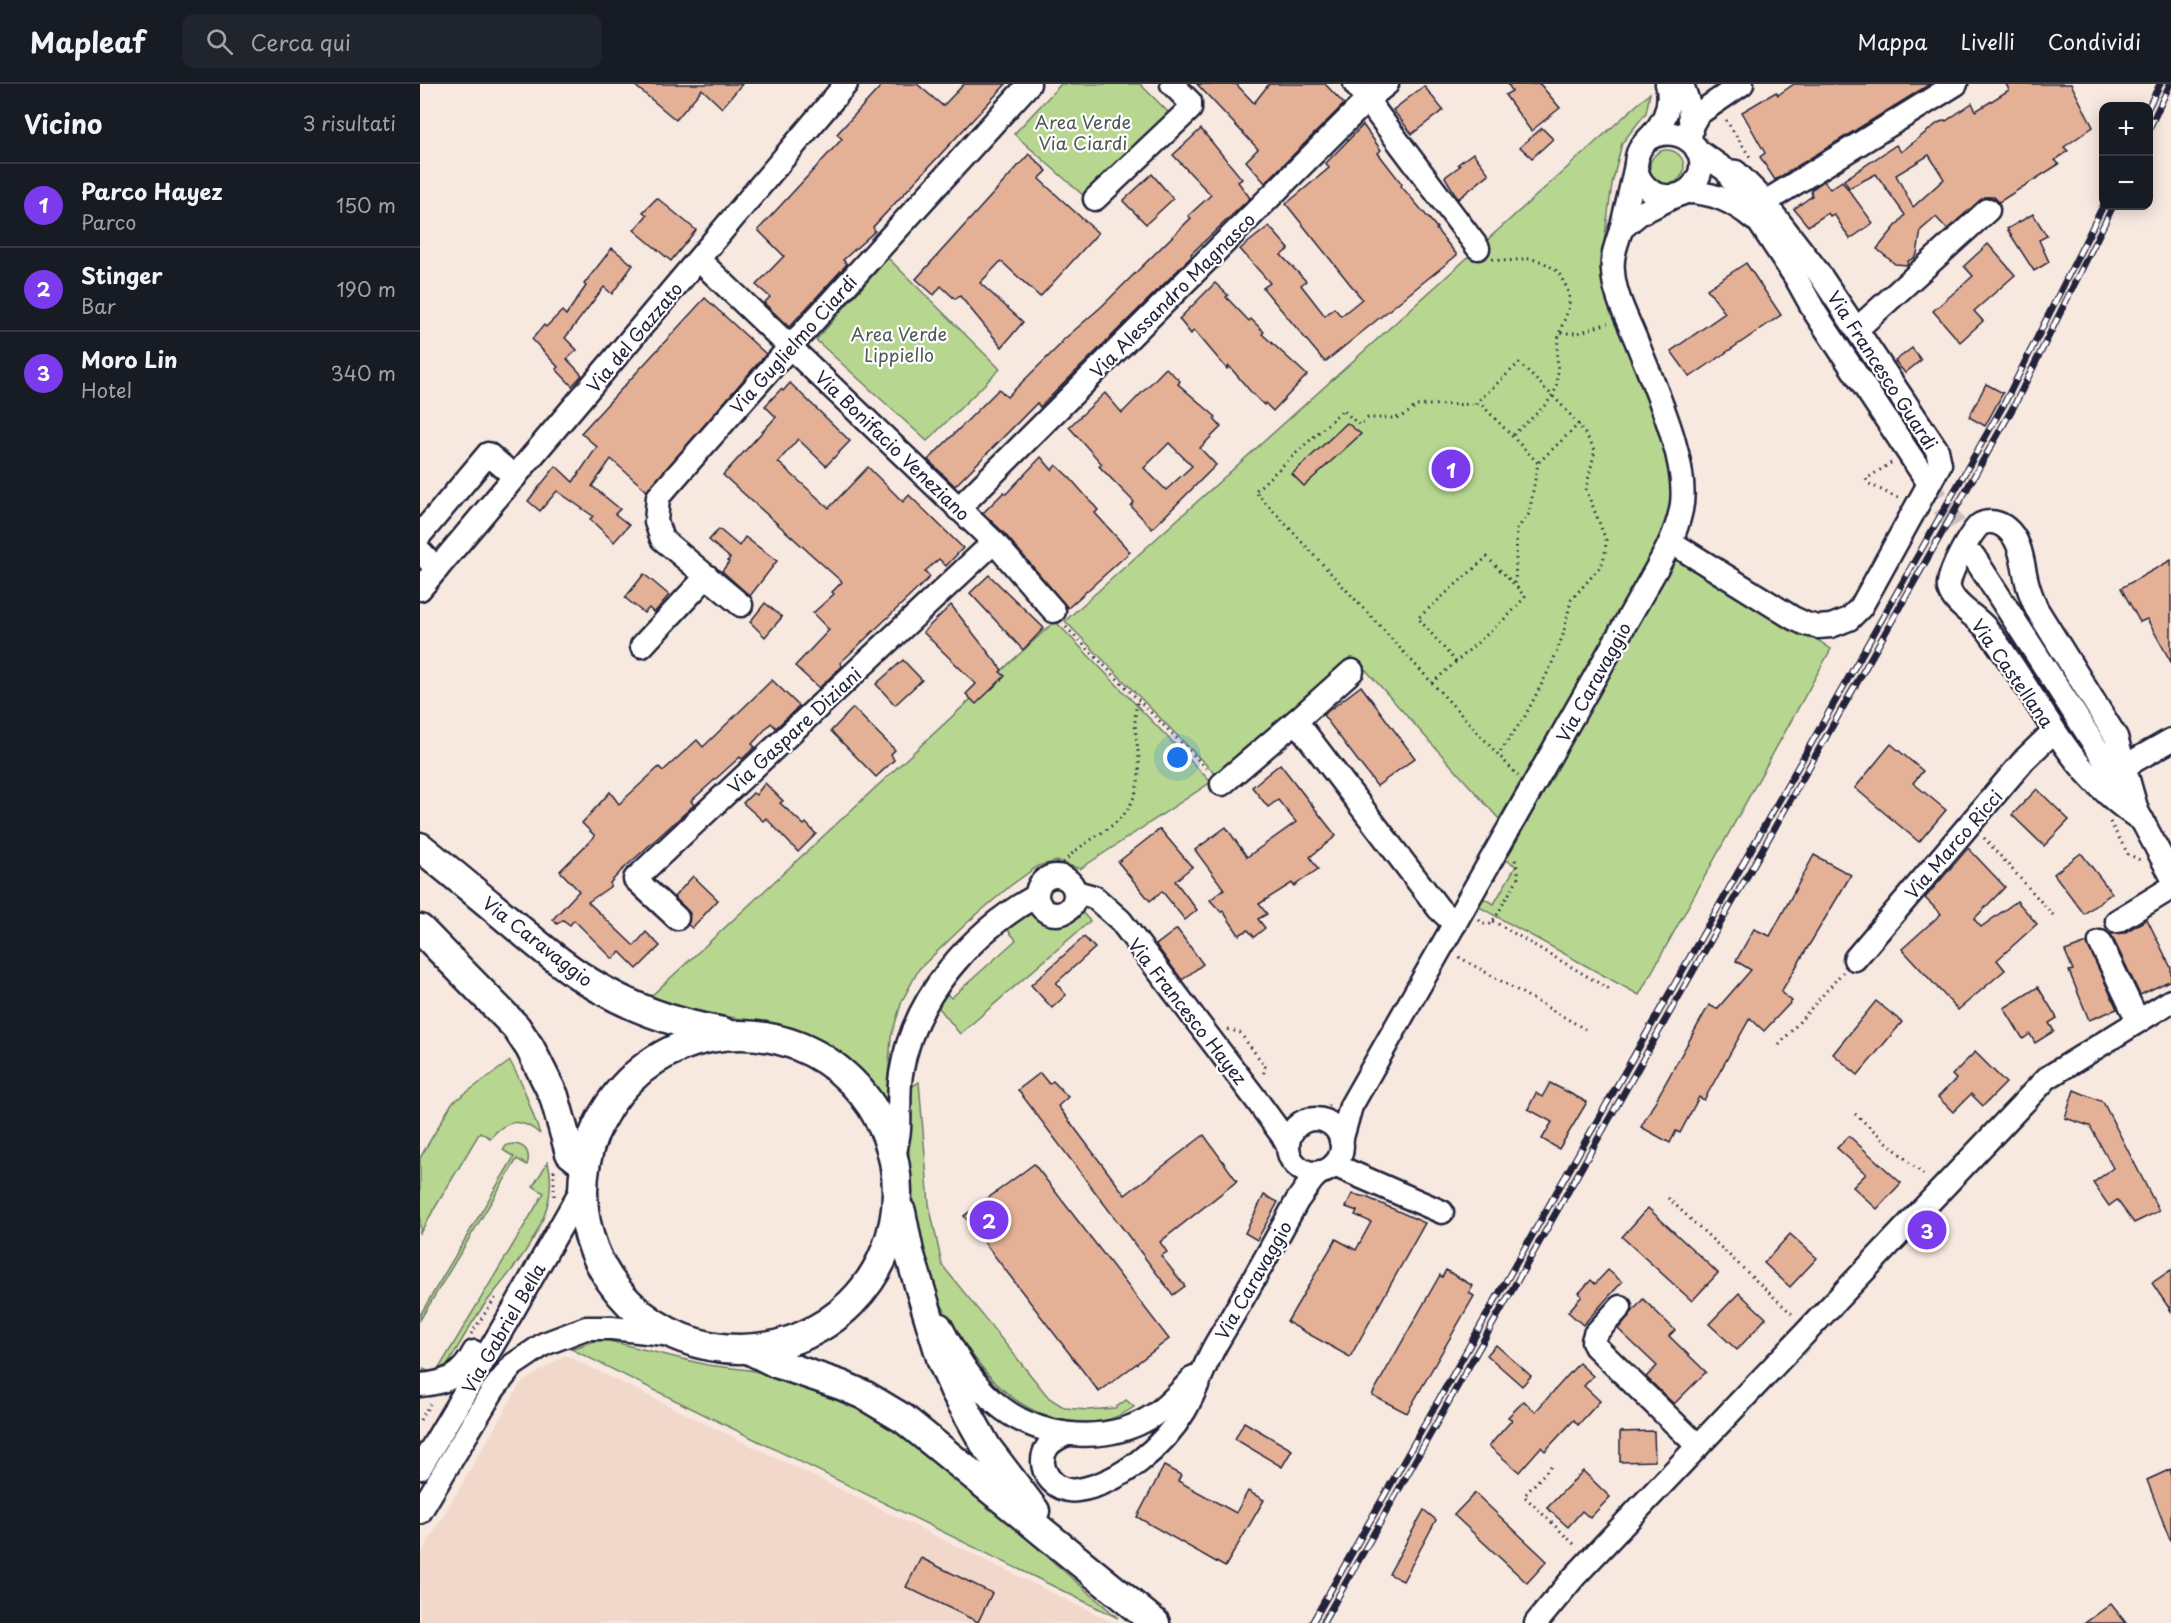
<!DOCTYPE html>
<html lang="it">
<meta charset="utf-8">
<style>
body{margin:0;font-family:"Playpen Sans",sans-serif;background:#20242c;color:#f1f3f6}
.controls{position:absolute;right:18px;top:18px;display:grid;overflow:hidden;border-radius:12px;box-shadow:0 3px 15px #0003}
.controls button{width:54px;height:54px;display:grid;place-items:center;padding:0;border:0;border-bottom:2px solid #363941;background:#171b24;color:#f1f3f6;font:30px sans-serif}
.you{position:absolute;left:758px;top:674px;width:21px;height:21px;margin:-15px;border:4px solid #fff;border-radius:50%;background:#1a73e8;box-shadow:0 0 0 9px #1a73e833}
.badge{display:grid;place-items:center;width:39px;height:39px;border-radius:50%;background:#7c3aed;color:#fff;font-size:20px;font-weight:700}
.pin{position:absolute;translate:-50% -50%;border:3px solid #fff;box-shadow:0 2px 6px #0006}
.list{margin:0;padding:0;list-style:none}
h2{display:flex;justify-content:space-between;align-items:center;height:78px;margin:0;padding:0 24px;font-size:26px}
h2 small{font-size:20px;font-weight:400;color:#9ea1a6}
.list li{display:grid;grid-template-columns:39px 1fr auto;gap:18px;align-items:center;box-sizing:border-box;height:84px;padding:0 24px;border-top:2px solid #363941}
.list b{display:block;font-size:22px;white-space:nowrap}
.list p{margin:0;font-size:20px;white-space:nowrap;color:#9ea1a6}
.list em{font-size:20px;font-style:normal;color:#9ea1a6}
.icon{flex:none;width:33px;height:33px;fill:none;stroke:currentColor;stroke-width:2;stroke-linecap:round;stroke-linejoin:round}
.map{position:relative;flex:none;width:1751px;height:1539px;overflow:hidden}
header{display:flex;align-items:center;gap:36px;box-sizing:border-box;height:84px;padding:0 30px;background:#171b24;border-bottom:2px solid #363941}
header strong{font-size:28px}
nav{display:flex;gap:33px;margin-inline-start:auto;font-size:21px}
.search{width:420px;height:54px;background:#20242c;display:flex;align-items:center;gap:15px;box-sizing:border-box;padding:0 21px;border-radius:12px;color:#9ea1a6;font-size:22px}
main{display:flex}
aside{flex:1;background:#171b24}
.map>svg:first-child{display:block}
.built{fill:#f1d8ca}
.green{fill:#b7d791;stroke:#6c7c66;stroke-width:1.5}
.building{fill:#e4b197;stroke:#22223b;stroke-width:1.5;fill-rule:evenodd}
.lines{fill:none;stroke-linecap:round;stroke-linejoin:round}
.minor-tunnel{stroke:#ccc0bf;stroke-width:22;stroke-dasharray:22 11;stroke-linecap:butt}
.minor-casing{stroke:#22223b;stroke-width:27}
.major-casing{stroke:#22223b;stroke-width:33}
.path{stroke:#22223b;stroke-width:3;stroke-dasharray:1.5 4.5;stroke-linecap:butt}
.minor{stroke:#fff;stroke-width:22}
.major{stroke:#fff;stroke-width:28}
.rail-casing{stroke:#22223b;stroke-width:7}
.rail{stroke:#fff;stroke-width:4.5;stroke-dasharray:14;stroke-linecap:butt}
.labels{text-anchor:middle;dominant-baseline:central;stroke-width:4.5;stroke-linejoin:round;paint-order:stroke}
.park-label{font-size:18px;fill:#4f5855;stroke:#fff}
.street-label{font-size:18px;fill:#22223b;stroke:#fff}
</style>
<header>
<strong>Mapleaf</strong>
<div class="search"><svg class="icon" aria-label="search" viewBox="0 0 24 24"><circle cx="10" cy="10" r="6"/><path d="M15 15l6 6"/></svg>Cerca qui</div>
<nav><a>Mappa</a><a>Livelli</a><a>Condividi</a></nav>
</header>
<main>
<aside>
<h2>Vicino<small>3 risultati</small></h2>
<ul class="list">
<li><span class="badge">1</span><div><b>Parco Hayez</b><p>Parco</p></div><em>150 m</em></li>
<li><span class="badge">2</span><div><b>Stinger</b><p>Bar</p></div><em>190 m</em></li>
<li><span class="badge">3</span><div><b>Moro Lin</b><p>Hotel</p></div><em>340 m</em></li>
</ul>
</aside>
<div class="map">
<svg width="1751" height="1539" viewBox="0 0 1751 1539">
<rect width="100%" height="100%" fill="#f7e8e0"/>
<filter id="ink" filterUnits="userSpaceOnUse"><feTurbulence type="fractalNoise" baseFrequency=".0167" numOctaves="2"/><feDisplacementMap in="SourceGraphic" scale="12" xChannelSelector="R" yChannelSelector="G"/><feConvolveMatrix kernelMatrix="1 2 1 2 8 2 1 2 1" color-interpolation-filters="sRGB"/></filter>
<g filter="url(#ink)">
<path class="built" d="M145,1271L694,1539H0V1472L100,1300Z"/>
<g class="green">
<path d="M641,0H720L750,30L664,112L594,50Z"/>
<path d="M1230,9L1226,29L1202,59L1192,100L1181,181L1190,220L1248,369L1252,401L1250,427L1241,455L1079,735L936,575L798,693L645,537Z"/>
<circle cx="1247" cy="83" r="17"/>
<path d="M468,174L580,285L507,357L396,256Z"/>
<path d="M1262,465L1411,565L1219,911L1054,820L1059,812L1074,820L1096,782L1082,773Z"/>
<path d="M635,537L791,698L660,785L637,777L618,782L590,802L548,838L499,885L482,917L471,953L466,1021L431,978L401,957L333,937L276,927L229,914Z"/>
<path d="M660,826L670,837L540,950L516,920L525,908L531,914L596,856L588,846C594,841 600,833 607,831C628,825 635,850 660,826Z"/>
<path d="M90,977L102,1000L120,1050C101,1033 87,1035 70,1054L60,1048L0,1149V1074L32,1019Z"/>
<path d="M499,998L509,1120L522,1181L629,1314L645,1324L668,1326L695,1324L706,1316L714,1323C688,1341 658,1342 628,1332C599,1323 575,1301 557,1277C491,1195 488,1106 488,1005Z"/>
<path d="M94,1060C106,1061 111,1070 107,1081L97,1075L0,1236V1231L94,1073L83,1066L87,1061Z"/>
<path d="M128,1078C142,1135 93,1183 62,1224C46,1247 33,1272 19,1296L0,1293L4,1285L15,1291L124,1109L113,1102Z"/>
<path d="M181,1255L287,1281L329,1286L379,1297L432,1315L481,1346L698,1534L151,1265Z"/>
</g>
<g class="building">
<path d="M213,0H322L302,24L282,5L256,36Z"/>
<path d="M463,0H497L523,22L544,0H586L453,143L455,147L423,176L427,180L369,243L344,219L350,213L336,201L364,172L338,146L422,55L417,50Z"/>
<path d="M777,0H816L834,19L849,0H905L924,20L845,99L826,77L838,65Z"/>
<path d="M1088,0H1120L1140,24L1111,47L1085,11L1092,7Z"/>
<path d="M1374,0H1510L1355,96L1340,73L1345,69L1322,28L1356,8L1358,11Z"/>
<path d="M1586,0H1651L1673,43L1644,63L1648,67L1635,76L1639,80L1579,118L1574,113H1565L1527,145L1516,133L1501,146L1497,170L1494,174L1488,177L1487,181L1475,180L1457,165L1485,131L1456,90L1429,104L1424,96L1476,61L1481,68L1518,39L1525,36L1526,37L1552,19L1556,27L1589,6ZM1509,71L1524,95L1493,123L1476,91Z"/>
<path d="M1004,2L1023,26L992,50L973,26Z"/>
<path d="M943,41L961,66L958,69L982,100L981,102L1017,144L1016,145L1037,171L905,278L843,204L850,199L820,165L849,142L869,165L861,171L886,197L881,201L905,232L914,224L921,232L942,215L866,120L909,84L906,79Z"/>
<path d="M1122,44L1133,55L1112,74L1100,63Z"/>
<path d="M781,45L822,95L818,98L830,114L771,170L772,172L620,323L617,319L535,402L508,376L579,305L587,313L642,259L641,258L681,223L771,134L768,132L791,111L753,71Z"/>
<path d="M1053,69L1069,90L1038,115L1025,93L1040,82L1038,80Z"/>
<path d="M609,70L627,87L619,95L678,149L620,213L581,177L560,199L603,238L582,263L540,212L535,215L521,202L514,211L496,195Z"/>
<path d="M732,90L753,115L726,140L703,117Z"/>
<path d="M1404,97L1410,105L1422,97L1453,139L1430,155L1414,130L1410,132L1408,129L1388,142L1374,125L1392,112L1391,106Z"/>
<path d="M237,114L276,146L251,177L214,146L227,131L223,128Z"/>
<path d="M1613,130L1627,152L1619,156L1629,178L1614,187L1587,145Z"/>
<path d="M1568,160L1595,191L1554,227L1563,237L1540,258L1513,227L1553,192L1544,182Z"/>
<path d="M192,164L213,181L192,210L184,203L145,254L157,266L147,275L162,291L152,302L136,285L138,283L112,255L124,241L126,243L142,227L146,231L166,202L164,200Z"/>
<path d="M1326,179L1361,231L1270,293L1251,267L1305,229L1287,205Z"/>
<path d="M795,199L808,211L806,213L829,237L831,235L844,248L842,250L887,291L853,327L845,319L844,321L831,308L809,282L807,285L774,246L771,250L759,235Z"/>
<path d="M285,214L346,270L227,407L191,375L172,402L200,425L195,430L209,441L194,458L170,435L173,432L137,407L120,427L108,417L136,382L153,398L177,363L161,349Z"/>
<path d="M1492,264L1501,276L1485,289L1475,277Z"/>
<path d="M746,284L760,297L758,300L796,333L794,335L801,343L780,364L796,381L732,445L711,422L714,418L679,382L682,380L649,343L685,309L702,329ZM749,359L772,382L746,406L724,384Z"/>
<path d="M370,299L430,357L406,382L378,355L358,378L409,424L448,383L483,418L489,411L543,464L526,482L519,475L505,487L510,493L420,579L422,582L399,604L375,582L409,546L393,529L414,510L412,508L422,498L303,391L356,333L345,322L361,305L363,307Z"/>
<path d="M1566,300L1583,309L1565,342L1549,333Z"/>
<path d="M927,339L941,350L884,402L872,390Z"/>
<path d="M621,373L632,386L636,381L650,394L678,426L675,429L710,468L648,524L584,449L563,429L584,408L586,410Z"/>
<path d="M299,445L319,462L325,453L357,477L330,512L302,487L309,478L307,477L310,474L289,456Z"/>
<path d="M1751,476V578L1727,535L1720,538L1701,504Z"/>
<path d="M224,490L249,511L234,529L229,524L224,529L205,514Z"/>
<path d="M569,491L624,544L603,566L550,509Z"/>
<path d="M345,519L362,533L345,553L330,538Z"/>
<path d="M531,521L582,586L580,588L585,592L556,620L546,610L556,600L503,548Z"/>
<path d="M483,576L502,596L475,621L456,600Z"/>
<path d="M352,596L379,622L356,644L351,639L332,660L335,663L322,675L320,673L271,717L274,721L201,787L190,799L191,802L168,818L214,862L226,848L240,862L217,885L200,868L193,875L154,836L150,841L143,836L137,840L133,835L159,807L140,787L175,752L162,739L190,708L199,720L239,683L243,687L277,656L283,663Z"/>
<path d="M941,602L995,674L957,702L903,631Z"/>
<path d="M433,624L475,666L471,670L474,676L456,693L411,647Z"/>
<path d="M1471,660L1503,687L1493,699L1526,726L1499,758L1435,704Z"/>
<path d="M860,680L916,752L890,773L898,785L874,802L872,799L839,820L847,830L838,835L845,844L834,853L828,846L819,851L803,827L801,828L790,816L804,805L775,766L806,743L827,773L876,738L858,716L848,723L832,703Z"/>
<path d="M345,699L363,717L360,719L384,741L386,739L396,750L378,768L346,734L343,737L323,719L333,709L336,711Z"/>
<path d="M1617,705L1649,736L1624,762L1592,731Z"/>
<path d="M740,745L772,783L755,797L777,826L765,836L742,807L730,817L698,778Z"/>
<path d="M1548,764L1585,803L1554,835L1561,843L1597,817L1617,840L1577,876L1585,886L1538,926L1482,865L1521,830L1505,814Z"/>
<path d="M1661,769L1692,809L1664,830L1634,790Z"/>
<path d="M1394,771L1431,791L1361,908L1372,917L1344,947L1330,934L1284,1016L1279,1013L1260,1049L1256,1047L1250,1059L1221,1043L1289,921L1297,925L1331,886L1316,877L1334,845L1350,852Z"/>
<path d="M273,792L298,816L272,844L268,841L270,829L254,813Z"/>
<path d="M1727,835L1751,884V896L1720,911L1691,850L1704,849Z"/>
<path d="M757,845L783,880L762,896L736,861Z"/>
<path d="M664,853L675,864L636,899L646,911L632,924L611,901Z"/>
<path d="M1667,859L1697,925L1669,936L1649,887L1653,886L1645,867Z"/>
<path d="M1618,903L1637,934L1629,939L1634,947L1615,959L1610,950L1603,955L1584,924Z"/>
<path d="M1456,917L1482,938L1438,991L1413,970Z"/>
<path d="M1555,968L1586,999L1563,1022L1551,1010L1533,1028L1518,1013L1536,995L1532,991Z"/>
<path d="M620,989L629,1000L633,997L648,1013L638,1022L705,1111L784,1051L817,1097L740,1158L747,1168L741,1172L765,1202L753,1211L598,1006Z"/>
<path d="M1130,999L1167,1018L1139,1065L1122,1055L1132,1038L1108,1025L1116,1009L1122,1013Z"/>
<path d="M1654,1006L1683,1018L1739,1127L1714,1139L1697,1116L1689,1122L1673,1099L1693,1084L1670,1042L1645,1034Z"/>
<path d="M1429,1052L1481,1099L1457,1125L1433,1103L1446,1090L1417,1064Z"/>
<path d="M614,1080L749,1255L679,1308L544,1132Z"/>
<path d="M932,1110L946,1113L1005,1139L930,1273L867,1238L916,1155L936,1166L951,1138L935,1131L937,1127L926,1123Z"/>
<path d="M844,1111L858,1118L837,1156L825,1149Z"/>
<path d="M1228,1124L1298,1189L1272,1217L1202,1153Z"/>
<path d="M1370,1150L1397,1174L1370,1203L1344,1179Z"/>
<path d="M1026,1186L1053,1202L1049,1209L1054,1212L987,1329L952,1311L1020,1191L1022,1193Z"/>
<path d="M1188,1186L1202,1198L1163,1241L1148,1228L1162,1212L1159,1209L1171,1196L1175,1200Z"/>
<path d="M1751,1186V1227L1732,1199Z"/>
<path d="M1319,1209L1346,1234L1317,1266L1289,1240Z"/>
<path d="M1223,1215L1255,1246L1249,1252L1286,1288L1254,1320L1226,1293L1237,1282L1198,1245Z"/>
<path d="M1076,1261L1111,1292L1102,1302L1067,1271Z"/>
<path d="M1159,1279L1173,1292L1164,1302L1180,1317L1158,1341L1154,1336L1125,1367L1121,1363L1099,1388L1069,1362L1092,1336L1088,1333L1104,1317L1115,1328Z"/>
<path d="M824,1338L872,1366L862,1383L815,1355Z"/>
<path d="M1234,1347L1235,1377L1200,1378V1348Z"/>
<path d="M744,1382L761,1391L758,1397L816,1429L828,1407L844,1416L805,1483L717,1433Z"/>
<path d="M1751,1385V1455L1750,1456L1727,1396Z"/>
<path d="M1163,1387L1190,1413L1170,1434L1162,1427L1148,1443L1127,1424Z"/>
<path d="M1055,1409L1127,1477L1107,1499L1034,1431Z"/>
<path d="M1004,1426L1016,1436L983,1497L969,1490Z"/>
<path d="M501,1474L572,1509L558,1538L486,1503Z"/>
<path d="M1691,1520L1706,1539H1665Z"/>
</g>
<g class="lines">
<path class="minor-tunnel" d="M1506,395L1554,473"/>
<defs>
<g id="minor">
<path d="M935,0L1058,164"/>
<path d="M1262,0L1269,21L1271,49"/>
<path d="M1270,44L1278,30L1322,0"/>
<path d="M1228,55C1261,36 1297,70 1274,100C1269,107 1260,112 1251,112C1228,114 1210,91 1218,69C1221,61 1227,56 1232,51C1246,36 1252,19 1247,0"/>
<path d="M1277,66L1307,87L1311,95L1325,111L1341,141L1376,194L1396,230L1506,395"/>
<path d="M1265,108C1292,108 1313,117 1334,135"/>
<path d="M675,115L770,25V18L752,0"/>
<path d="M1345,118L1536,0"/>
<path d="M1201,145L1219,130L1255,112"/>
<path d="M279,176L574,458L634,527"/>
<path d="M1437,245L1568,126"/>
<path d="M538,425L947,16L967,0"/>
<path d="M0,451L68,370L95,393"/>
<path d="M1251,458L1373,534L1386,540L1398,543L1411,542L1429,535L1441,523L1520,380L1517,366L1398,188L1337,109L1316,88L1307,87"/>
<path d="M0,467L17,485"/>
<path d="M1554,473L1717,727L1751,791"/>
<path d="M0,505L426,0"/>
<path d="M321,521L242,455L236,438L238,413L370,263L609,0"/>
<path d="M222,562L287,492"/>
<path d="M876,637L932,587"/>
<path d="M1705,682L1751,656"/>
<path d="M802,700L876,637L1019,825L1035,840"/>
<path d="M1717,727L1696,653L1616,524C1613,516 1609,507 1607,498C1602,479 1602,457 1586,444C1579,438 1569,436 1561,440C1551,446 1526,493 1529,504C1533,521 1555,531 1566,544C1620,613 1644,687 1723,737"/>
<circle cx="636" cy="811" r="19"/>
<path d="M656,808L674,813L700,836L835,1014L862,1051L868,1062"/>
<path d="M257,834L215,795L574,458"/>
<path d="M1697,837L1751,804"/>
<path d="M1680,858L1718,937"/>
<path d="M1435,875L1605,675L1634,647"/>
<circle cx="895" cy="1062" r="27"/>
<path d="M921,1057L931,1022L1225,505C1239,480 1255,455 1261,426C1271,380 1233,300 1216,256C1207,234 1194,210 1193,187C1191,171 1198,157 1202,142C1207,120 1213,98 1217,75"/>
<path d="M474,1073C476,1064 478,1055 479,1046C480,1027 478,1008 481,990C493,914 551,848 616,812"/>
<path d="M914,1081L1022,1128"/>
<path d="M1200,1223L1175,1250L1173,1257L1175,1262L1278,1362"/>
<path d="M520,1241C536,1272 554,1304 583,1325C625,1356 690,1360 734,1331C749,1321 762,1306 774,1293"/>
<path d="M0,1301C26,1299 42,1292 54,1268"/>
<path d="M647,1350C640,1353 633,1356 628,1362C613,1383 634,1410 658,1406C701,1399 743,1363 765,1326C777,1305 784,1281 796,1260C824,1213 851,1165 877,1117L892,1096L900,1088"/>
<path d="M0,1384L94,1225L163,1103"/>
<path d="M0,1428L73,1306L93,1281L108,1271L124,1260L166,1244H192L253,1251"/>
<path d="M1116,1539L1154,1493L1627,994L1751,917"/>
</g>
<g id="major">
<path d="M0,763C31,788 62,814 92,839C117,860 142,881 169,898C209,923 257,940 303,948"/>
<path d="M0,845L96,943L110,964L134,1012L150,1069L165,1081"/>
<circle cx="320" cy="1108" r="157"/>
<path d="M481,1128L489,1168L522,1277L535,1307L567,1364L615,1427"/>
<path d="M328,1265L356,1279L421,1301L444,1311L484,1335L735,1539"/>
</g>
</defs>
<use href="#minor" class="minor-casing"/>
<use href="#major" class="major-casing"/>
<g class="path">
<path d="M1306,36L1330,73"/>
<path d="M1072,175C1098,182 1106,165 1134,185C1138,187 1140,191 1142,195C1159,222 1141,233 1138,257C1135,274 1142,297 1132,312C1123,326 1104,340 1092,352"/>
<path d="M1141,249H1158L1188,239"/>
<path d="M1055,320L1099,279C1126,306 1157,332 1175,366L1166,405L1186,456L1185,470L1181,482L1151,516L1143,551L1131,582L1105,632L1078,671"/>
<path d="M1119,378L1159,340"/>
<path d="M1471,379L1446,395L1449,400L1478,414"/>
<path d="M646,543L789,687"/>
<path d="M1036,578L998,534L1067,473L1095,501"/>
<path d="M1012,599L1090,530L1105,513L1095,501L1097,445L1109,430L1118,379L1061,320L1007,321L996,322L985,331L976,334H948L939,341L923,326L835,407L1098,692"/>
<path d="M1690,738L1708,770L1720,776"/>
<path d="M1564,754L1633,831"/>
<path d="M631,792C639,784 646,775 654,768C686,742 714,739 719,690C721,664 710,643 718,616"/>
<path d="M1059,836L1063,840H1070L1077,831L1099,792L1095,775"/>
<path d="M1073,837L1189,905"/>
<path d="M1039,873L1165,945"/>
<path d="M808,945L820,949L845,982L843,993"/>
<path d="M1359,961L1423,888"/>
<path d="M1435,1030L1506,1093"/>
<path d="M874,1033L889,1027L903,1025L910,1021"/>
<path d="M134,1112V1086"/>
<path d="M1248,1114L1374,1232"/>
<path d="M51,1250L76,1213"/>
<path d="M0,1336L10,1320"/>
<path d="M1131,1382L1104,1412L1156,1462"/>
</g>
<use href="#minor" class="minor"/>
<use href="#major" class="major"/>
<defs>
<g id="rail">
<path d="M1728,24L1740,0"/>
<path d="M1728,47L1750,0"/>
<path d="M892,1539L1585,318L1684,120"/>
<path d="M903,1539L1594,322L1693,122"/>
</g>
</defs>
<use href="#rail" class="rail-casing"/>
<use href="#rail" class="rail"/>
</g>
</g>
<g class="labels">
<g class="park-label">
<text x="663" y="37">Area Verde<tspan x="663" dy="21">Via Ciardi</tspan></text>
<text x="479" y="249">Area Verde<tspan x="479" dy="21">Lippiello</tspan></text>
</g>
<g class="street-label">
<text transform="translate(752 211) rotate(-45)">Via Alessandro Magnasco</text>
<text transform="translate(214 253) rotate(-50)">Via del Gazzato</text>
<text transform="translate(373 260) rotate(-48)">Via Guglielmo Ciardi</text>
<text transform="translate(1463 286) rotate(57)">Via Francesco Guardi</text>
<text transform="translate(473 361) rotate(44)">Via Bonifacio Veneziano</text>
<text transform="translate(1593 589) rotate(55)">Via Castellana</text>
<text transform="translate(1173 598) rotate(-61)">Via Caravaggio</text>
<text transform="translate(374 646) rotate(-43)">Via Gaspare Diziani</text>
<text transform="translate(1533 760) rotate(-49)">Via Marco Ricci</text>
<text transform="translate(118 857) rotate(38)">Via Caravaggio</text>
<text transform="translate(768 927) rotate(52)">Via Francesco Hayez</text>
<text transform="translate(833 1196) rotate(-60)">Via Caravaggio</text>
<text transform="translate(83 1244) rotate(-60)">Via Gabriel Bella</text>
</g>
</g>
</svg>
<div class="controls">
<button>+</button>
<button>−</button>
</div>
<div class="you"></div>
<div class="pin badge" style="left:1031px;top:385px">1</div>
<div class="pin badge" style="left:569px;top:1136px">2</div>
<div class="pin badge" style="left:1507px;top:1146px">3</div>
</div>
</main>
